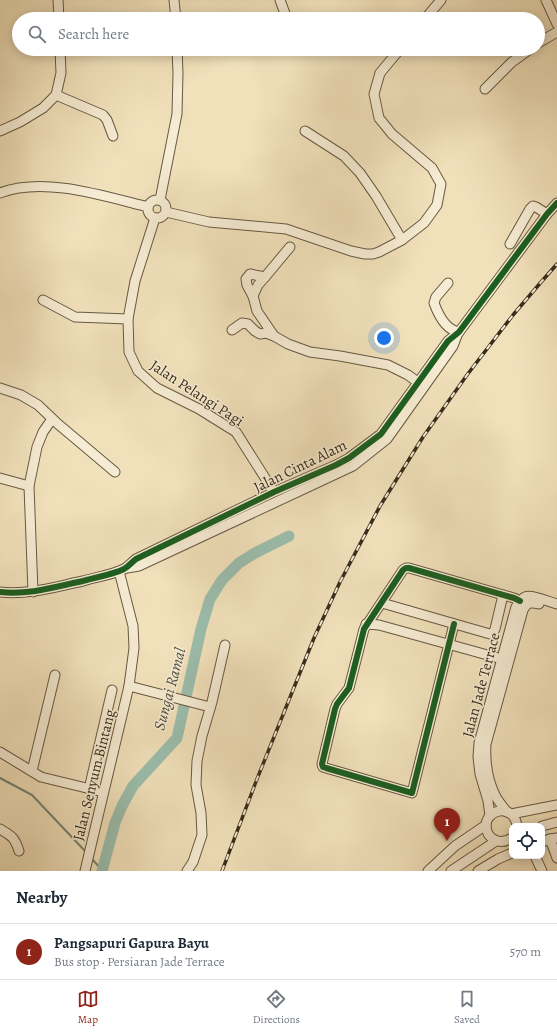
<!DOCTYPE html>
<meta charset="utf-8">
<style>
body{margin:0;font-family:Alegreya,serif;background:#f2f2f3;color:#1f2937}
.controls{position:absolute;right:12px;bottom:12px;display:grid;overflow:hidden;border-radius:8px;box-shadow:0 2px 10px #0003}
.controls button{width:36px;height:36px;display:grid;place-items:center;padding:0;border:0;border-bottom:1px solid #e0e1e3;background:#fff;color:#1f2937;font:20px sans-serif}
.you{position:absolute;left:384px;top:338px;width:14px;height:14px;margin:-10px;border:3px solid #fff;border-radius:50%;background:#1a73e8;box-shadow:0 0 0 6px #1a73e833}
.badge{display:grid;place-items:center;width:26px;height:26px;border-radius:50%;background:#8f2418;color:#fff;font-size:13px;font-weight:700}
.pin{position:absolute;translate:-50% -33px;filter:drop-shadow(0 1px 2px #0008)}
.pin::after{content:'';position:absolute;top:21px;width:14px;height:12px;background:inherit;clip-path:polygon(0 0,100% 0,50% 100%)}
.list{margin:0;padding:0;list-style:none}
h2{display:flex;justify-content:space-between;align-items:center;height:52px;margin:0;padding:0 16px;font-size:17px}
h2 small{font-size:13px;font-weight:400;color:#747a83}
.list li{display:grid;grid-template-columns:26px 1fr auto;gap:12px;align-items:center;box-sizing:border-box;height:56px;padding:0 16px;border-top:1px solid #e0e1e3}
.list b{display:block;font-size:15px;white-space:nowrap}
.list p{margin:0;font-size:13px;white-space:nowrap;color:#747a83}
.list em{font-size:13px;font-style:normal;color:#747a83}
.icon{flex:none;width:22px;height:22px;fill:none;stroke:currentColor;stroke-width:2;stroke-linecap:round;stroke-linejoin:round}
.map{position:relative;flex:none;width:557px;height:871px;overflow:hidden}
.search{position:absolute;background:#fff;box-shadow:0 2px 10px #0003;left:12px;right:12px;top:12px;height:44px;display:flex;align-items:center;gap:10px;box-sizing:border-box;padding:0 14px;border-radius:22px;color:#747a83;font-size:15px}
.sheet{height:108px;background:#fff}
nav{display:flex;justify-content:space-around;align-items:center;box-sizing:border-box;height:56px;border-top:1px solid #e0e1e3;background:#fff;font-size:11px;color:#747a83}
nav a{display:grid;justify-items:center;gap:2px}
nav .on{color:#8f2418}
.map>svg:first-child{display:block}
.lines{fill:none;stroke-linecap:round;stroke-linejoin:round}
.stream{stroke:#748473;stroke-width:2}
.river{stroke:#9bbead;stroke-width:11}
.minor-casing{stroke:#675943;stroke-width:11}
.minor{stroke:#f6ecd3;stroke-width:9}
.rail-casing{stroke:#392c1b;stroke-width:3.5}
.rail{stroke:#f6ecd3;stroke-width:2;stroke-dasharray:6;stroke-linecap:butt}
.cycleway-casing{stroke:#f6ecd3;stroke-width:8}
.cycleway{stroke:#1b5e20;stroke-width:6}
.labels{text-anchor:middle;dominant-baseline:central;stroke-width:3;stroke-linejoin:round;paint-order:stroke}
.street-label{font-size:15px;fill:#392c1b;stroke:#f6ecd3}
.water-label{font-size:16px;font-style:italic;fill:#525040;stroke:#f6ecd3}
</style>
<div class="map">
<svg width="557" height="871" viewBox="0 0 557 871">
<rect width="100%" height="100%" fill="#f1e1bb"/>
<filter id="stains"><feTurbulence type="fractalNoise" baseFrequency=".005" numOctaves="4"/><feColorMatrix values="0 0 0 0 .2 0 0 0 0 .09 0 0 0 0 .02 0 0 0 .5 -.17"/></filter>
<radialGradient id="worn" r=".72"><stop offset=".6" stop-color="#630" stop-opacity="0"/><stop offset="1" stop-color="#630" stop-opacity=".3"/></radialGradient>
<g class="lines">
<g class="stream">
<path d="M0,778L32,795L85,851"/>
<path d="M92,859L102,870"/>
</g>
<path class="river" d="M102,871L115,823L122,806L133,786L177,738L201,629L210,599L222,580L239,563L255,553L289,536"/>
<defs>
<g id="minor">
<path d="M58,0L59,19"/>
<path d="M174,0L176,19"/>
<path d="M280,0L287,19"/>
<path d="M546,0L557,24"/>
<path d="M425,19L441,0"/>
<path d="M538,43L557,32"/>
<path d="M485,89L512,62L530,49"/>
<path d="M56,95L103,115L107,120L113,136"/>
<path d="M0,131L20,122L43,108L56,95L61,73L60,49"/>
<path d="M305,131L344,156L360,173L376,196L402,240"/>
<path d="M0,193C43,176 104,196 148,207"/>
<circle cx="157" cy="209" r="9"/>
<path d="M160,200L177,114L178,73L177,49"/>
<path d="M166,212L209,222L286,229L351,251L365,254H373L379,252L402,240L424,223L437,205L441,184L432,168L392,134L379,118L374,94L380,73L400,49"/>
<path d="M155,218L135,281L128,319L129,352L138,371L157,388L199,409L236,432L274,492"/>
<path d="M510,244L530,209L533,206L536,207L547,214"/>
<path d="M290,247L265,277L258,285L253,296L257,311L274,336L288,344L310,352L340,356L388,365L408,375L423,386"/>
<path d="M448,283L436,297L434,303C438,314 446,330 459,332"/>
<path d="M253,296L247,285L246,279L250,274L265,277"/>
<path d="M43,300L75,317L128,319"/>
<path d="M232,330L242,323L248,324L255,331L260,334L266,333L274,336"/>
<path d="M0,388L21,395L38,405L58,424L115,472"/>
<path d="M0,478L29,486"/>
<path d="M127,568L139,566L353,466L387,439L453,346L458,333"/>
<path d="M119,571L133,626L134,648L129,686L210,707"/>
<path d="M0,592C30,595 54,587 83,581C96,577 112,575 124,569C129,566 132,562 136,559L274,492L336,465L349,458L381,434L448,341L459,332L547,214L557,203"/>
<path d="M33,592L29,486L37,447L43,432L52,419"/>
<path d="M382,603L490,634L493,633L495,629L503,595"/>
<path d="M366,624L379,625L502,659L507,657"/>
<path d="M454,624L412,793L326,768L323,767L322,764L335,709L337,704L349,688L364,629L403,570L406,568H409L514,598L520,601"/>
<path d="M0,752L41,777L103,792"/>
<path d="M32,771L55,675"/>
<path d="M89,789L112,690"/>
<path d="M507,812C503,807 499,802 496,797C487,780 485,762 486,744L523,610C527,602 531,602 539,604"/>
<path d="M511,814L557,805"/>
<path d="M490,816L488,801L480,774L478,757L479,743L516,607C519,603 521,599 525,597C532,594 549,602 557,604"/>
<path d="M542,826L557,822"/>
<path d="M0,829C12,836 15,838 19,851"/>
<path d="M512,838C507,841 501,843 495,840C491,838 488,835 487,831C480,810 514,801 517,826"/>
<path d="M550,839L557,858"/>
<path d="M542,842L550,839L557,838"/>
<path d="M535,856L542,871"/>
<path d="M85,871L129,686"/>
<path d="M187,871L193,862L202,835L201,813L196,785L197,761L202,736L212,702L225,645"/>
<path d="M428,871L455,846L486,825"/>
<path d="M451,871L496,841"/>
<path d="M478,871L498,859L512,853"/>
</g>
</defs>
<use href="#minor" class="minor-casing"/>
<use href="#minor" class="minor"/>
<defs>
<path id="rail" d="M222,871L257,779L314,638L340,582L380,506L423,437L467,375L513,315L542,281L557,264"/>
</defs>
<use href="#rail" class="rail-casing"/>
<use href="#rail" class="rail"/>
<defs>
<g id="cycleway">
<path d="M0,592C30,595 54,587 83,581C96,577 112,575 124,569C129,566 132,562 136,559L274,492L336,465L349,458L381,434L448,341L459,332L547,214L557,203"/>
<path d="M454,624L412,793L326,768L323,767L322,764L335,709L337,704L349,688L364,629L403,570L406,568H409L514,598L520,601"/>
</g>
</defs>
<use href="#cycleway" class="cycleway-casing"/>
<use href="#cycleway" class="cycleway"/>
</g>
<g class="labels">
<g class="street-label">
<text transform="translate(197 393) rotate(33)">Jalan Pelangi Pagi</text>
<text transform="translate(300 466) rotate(-26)">Jalan Cinta Alam</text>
<text transform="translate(481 685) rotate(-75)">Jalan Jade Terrace</text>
<text transform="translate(94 775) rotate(-76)">Jalan Senyum Bintang</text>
</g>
<g class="water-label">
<text transform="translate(170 689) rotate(-75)">Sungai Ramal</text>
</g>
</g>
<rect width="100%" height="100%" filter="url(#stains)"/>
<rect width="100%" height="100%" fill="url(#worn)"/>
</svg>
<div class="controls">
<button><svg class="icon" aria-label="locate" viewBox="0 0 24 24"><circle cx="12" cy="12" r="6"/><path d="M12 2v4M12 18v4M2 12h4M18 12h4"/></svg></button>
</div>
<div class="you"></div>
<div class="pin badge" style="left:447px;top:841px">1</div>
<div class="search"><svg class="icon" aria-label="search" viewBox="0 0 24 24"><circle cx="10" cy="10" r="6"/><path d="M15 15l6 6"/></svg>Search here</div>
</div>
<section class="sheet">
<h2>Nearby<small></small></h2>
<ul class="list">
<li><span class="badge">1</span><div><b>Pangsapuri Gapura Bayu</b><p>Bus stop · Persiaran Jade Terrace</p></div><em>570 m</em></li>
</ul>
</section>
<nav>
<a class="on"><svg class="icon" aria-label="map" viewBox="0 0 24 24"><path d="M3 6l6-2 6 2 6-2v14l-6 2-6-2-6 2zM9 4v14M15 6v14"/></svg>Map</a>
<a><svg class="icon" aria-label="directions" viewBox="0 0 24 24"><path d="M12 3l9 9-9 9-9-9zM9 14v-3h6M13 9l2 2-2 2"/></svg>Directions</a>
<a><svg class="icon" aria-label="saved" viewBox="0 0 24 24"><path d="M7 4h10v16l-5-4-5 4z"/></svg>Saved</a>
</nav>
